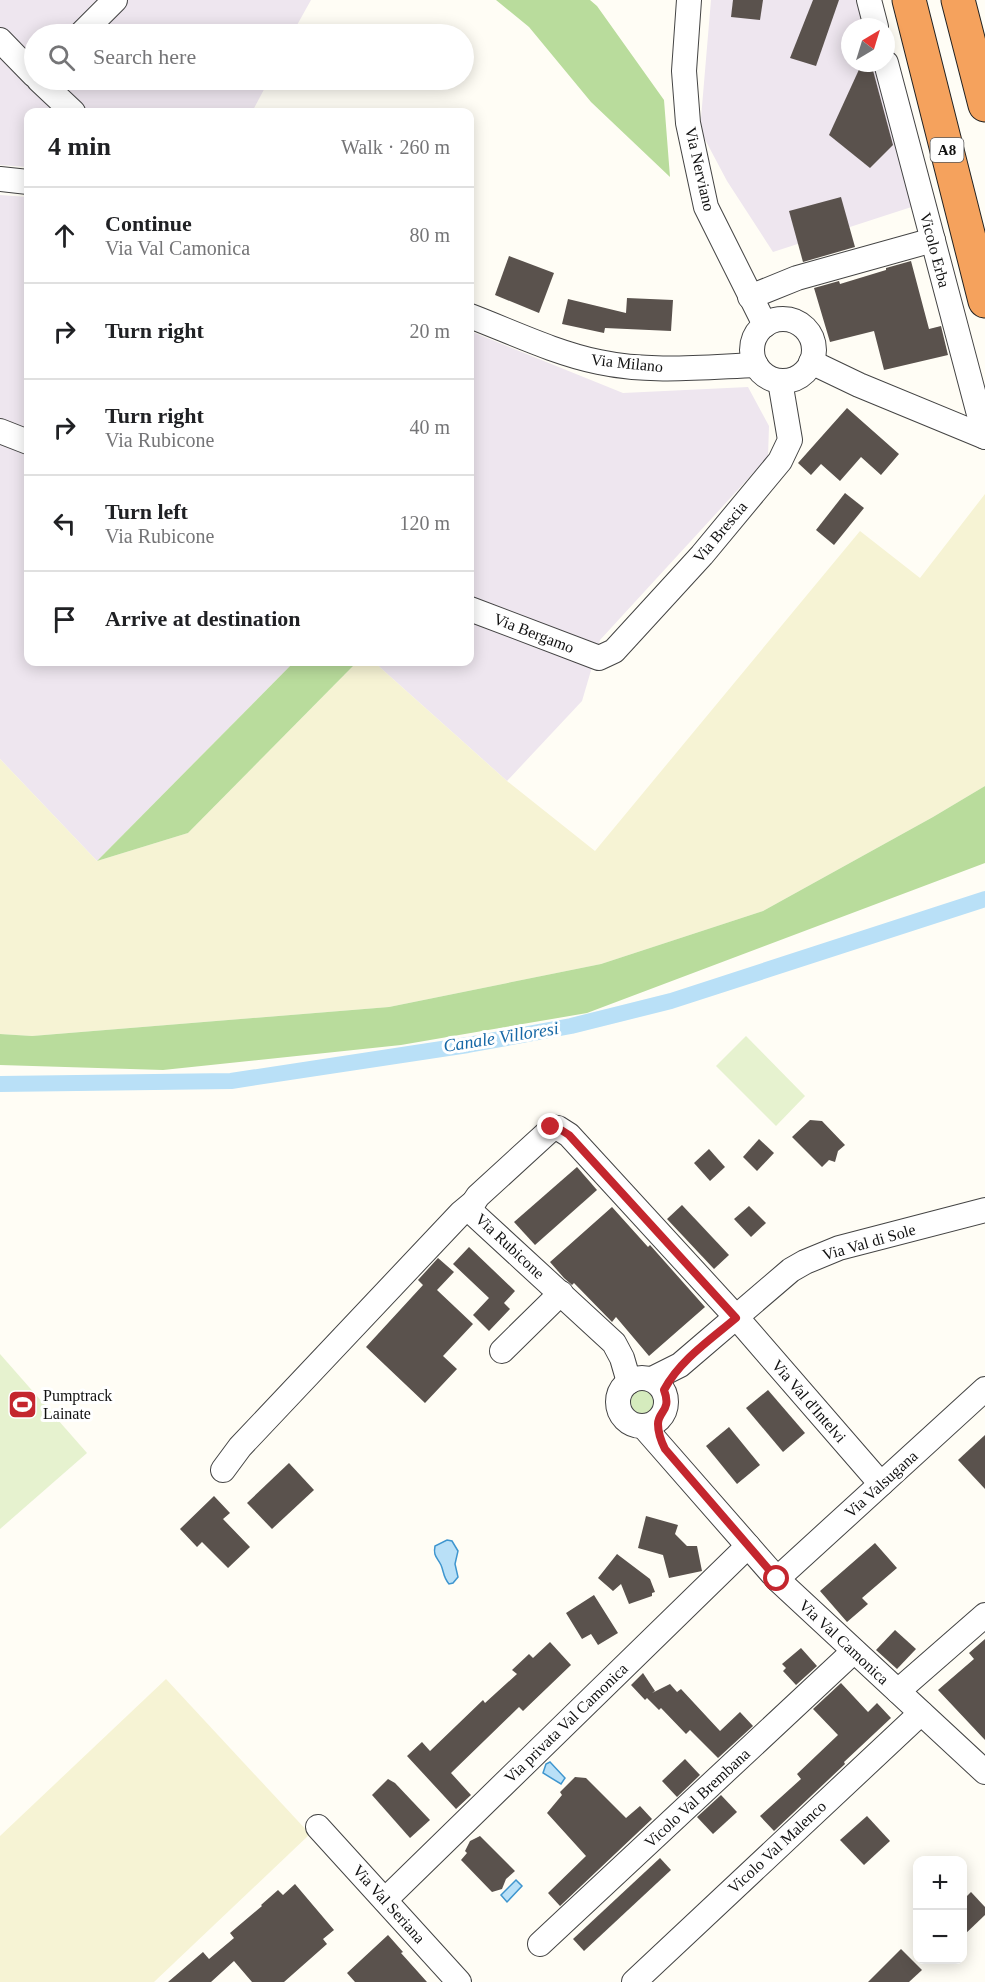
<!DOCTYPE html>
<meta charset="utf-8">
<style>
body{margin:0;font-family:"Times New Roman",serif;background:#f6f6f6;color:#202124}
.controls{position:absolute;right:18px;bottom:18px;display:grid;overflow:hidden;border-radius:12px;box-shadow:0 3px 15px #0003}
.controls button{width:54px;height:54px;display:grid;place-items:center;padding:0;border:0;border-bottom:2px solid #e0e0e0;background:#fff;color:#202124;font:30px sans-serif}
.compass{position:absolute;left:841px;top:18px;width:54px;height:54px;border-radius:50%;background:#fff;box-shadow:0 3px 15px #0003;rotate:38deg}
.stop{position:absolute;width:18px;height:18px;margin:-14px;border:4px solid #c4262e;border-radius:50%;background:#fff}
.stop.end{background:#c4262e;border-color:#fff;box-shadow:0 2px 6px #0008}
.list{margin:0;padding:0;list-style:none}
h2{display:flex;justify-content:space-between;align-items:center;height:78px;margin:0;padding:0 24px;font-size:26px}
h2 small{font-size:20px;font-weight:400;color:#757577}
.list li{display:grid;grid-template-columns:39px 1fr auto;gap:18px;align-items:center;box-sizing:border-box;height:96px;padding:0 24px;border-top:2px solid #e0e0e0}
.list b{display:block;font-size:22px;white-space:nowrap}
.list p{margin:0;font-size:20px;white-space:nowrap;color:#757577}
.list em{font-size:20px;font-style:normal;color:#757577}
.icon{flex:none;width:33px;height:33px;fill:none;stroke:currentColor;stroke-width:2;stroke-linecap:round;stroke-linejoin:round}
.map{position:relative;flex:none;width:985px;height:1982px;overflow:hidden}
.search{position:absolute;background:#fff;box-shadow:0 3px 15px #0003;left:24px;top:24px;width:450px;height:66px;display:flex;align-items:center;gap:15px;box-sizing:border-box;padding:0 21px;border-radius:33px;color:#757577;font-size:22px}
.panel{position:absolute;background:#fff;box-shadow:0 3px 15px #0003;left:24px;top:108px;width:450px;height:558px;border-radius:12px}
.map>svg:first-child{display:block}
.industrial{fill:#eee6ef;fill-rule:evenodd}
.farmland{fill:#f6f3d4}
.green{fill:#d5ebbd}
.forest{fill:#b9dc9c}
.pitch{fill:#e6f2cf}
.water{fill:#b9e0f7;stroke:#3f96cf;stroke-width:1.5}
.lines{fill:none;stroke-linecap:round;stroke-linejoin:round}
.canal{stroke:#b9e0f7;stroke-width:16}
.building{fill:#5a524d}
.minor-casing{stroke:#444;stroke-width:26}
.highway-casing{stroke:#222;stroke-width:35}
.minor{stroke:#fff;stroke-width:24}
.highway{stroke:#f5a25d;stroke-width:33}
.route{stroke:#c4262e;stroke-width:8}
.labels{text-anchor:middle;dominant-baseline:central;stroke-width:6;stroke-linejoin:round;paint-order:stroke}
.shield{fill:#fff;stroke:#585858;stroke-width:1.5}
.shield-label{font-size:15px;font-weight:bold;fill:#111}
.street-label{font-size:16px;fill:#111;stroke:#fff}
.poi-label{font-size:16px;fill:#111;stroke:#fff;text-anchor:start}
.water-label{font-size:18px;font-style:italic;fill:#1768a6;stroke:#fff}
</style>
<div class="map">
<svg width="985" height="1982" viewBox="0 0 985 1982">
<rect width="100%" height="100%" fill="#fffdf5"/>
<g class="industrial">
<path d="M0,0H311L292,34H34V80H269L252,112H28V167L0,165Z"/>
<path d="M711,0H881L933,200L773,252L727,181L700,130ZM850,27H886V63H850Z"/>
<path d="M0,195L28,197V662H294L97,861L0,759Z"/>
<path d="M470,331L623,393L748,387L769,426L768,457L600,640L582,701L507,781L374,662H470Z"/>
</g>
<g class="farmland">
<path d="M985,494V786L933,817L763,911L601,964L389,1007L32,1036L0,1034V759L97,861L188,833L357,662H374L507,781L595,851L860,531L920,578Z"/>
<path d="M166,1679L310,1834L154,1982H0V1836Z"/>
</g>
<circle class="green" cx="643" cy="1402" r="12"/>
<g class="forest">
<path d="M496,0H590L597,6L664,100L670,177L591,102L529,27Z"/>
<path d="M294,662H357L188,833L97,861Z"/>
<path d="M985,786V863L587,1013L401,1045L163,1070L0,1065V1034L32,1036L389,1007L601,964L763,911L933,817Z"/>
</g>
<g class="pitch">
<path d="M746,1036L805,1096L776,1126L716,1066Z"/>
<path d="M0,1354L87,1453L0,1529Z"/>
</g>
<g class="water">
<path d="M447,1540L452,1541L458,1551L455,1564L458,1577L453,1583L449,1584C443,1577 444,1572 441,1565C437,1557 433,1556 435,1546Z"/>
<path d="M550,1762L565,1778L561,1784L543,1773L546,1764Z"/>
<path d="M516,1880L522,1886L507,1902L501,1895Z"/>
</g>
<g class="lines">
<path class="canal" d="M0,1084L231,1081L468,1045L571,1026L671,1001L985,899"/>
</g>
<g class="building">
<path d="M733,0H763L760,20L731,17Z"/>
<path d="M813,0H839L816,66L790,58Z"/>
<path d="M862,63H871L893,145L870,168L829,135Z"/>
<path d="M841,197L855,247L803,262L789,211Z"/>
<path d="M509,256L554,273L539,313L495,295Z"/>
<path d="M911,261L929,329L941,326L948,355L884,370L874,331L830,342L814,288L839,281L840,284L886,270V268Z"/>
<path d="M627,298L673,300L671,331L605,328L604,333L562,324L568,299L626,313Z"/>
<path d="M847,408L899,454L881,475L861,457L840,481L821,464L811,475L798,463Z"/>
<path d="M845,493L864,508L834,545L816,530Z"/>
<path d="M810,1120L822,1121L845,1145L838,1151L835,1162L829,1160L822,1167L792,1137Z"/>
<path d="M759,1139L774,1153L757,1171L743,1157Z"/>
<path d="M709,1149L725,1167L710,1181L694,1163Z"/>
<path d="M577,1167L597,1190L535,1245L514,1222Z"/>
<path d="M682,1205L729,1255L714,1269L667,1219Z"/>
<path d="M749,1206L766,1223L751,1237L734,1219Z"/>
<path d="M612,1207L648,1247L650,1245L705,1307L649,1356L616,1317L612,1322L574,1283L572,1285L564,1278L550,1262Z"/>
<path d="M469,1247L515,1291L504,1303L510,1309L489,1331L473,1315L489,1298L453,1264Z"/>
<path d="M438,1258L454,1272L437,1290L473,1324L443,1356L457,1369L425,1403L366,1347L423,1285L418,1280Z"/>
<path d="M768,1390L805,1433L783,1452L746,1408Z"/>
<path d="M729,1427L760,1465L737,1484L706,1446Z"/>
<path d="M985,1435V1489L958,1460Z"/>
<path d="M289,1463L314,1490L272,1529L247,1503Z"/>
<path d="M214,1496L230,1513L223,1519L250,1547L228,1568L202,1542L197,1547L180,1529Z"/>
<path d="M646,1516L678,1525L675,1534L687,1546H697L702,1571L669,1578L663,1555L638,1548Z"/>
<path d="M875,1543L897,1568L862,1598L868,1604L847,1622L820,1591Z"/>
<path d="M617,1554L650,1579L655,1592L652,1593V1596L629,1604L621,1584L613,1591L598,1578Z"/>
<path d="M594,1595L618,1633L598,1645L591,1634L582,1639L566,1613Z"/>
<path d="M895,1630L916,1649L897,1669L876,1650Z"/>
<path d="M985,1639V1740L938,1690L974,1659L969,1653Z"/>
<path d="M550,1642L571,1665L523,1711L519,1707L451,1773L471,1795L456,1809L407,1756L422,1742L430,1751L483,1700L485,1703L517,1674L512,1670L529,1654L533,1658Z"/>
<path d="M801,1648L817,1666L796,1685L783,1671L786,1668L782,1664Z"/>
<path d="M643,1673L655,1691L652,1693L670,1684L677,1692L681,1689L720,1731L740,1712L753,1726L718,1758L690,1730L686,1734L661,1708L659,1710L647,1698L645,1700L631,1685Z"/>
<path d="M841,1683L868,1712L877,1703L891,1718L844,1762L845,1764L774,1831L760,1816L801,1779L797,1774L838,1735L813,1709Z"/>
<path d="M685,1759L700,1775L677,1797L662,1781Z"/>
<path d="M575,1777L586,1778L626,1818L640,1806L652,1819L560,1906L548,1893L586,1856L547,1813L562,1795L560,1792Z"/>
<path d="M388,1779L395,1783L430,1820L410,1838L372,1795Z"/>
<path d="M721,1795L737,1812L713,1834L697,1817Z"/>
<path d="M867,1816L890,1841L864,1865L840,1840Z"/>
<path d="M480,1836L515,1871L506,1879L502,1889L492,1892L461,1860L467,1853L465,1851L470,1841Z"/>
<path d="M660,1858L671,1870L584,1951L573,1939Z"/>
<path d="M295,1884L334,1930L323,1939L327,1944L284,1982H252L234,1961L211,1982H168L203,1952L209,1959L234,1938L230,1933L262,1906L261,1905L278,1890L283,1895Z"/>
<path d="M971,1892L985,1907V1915L963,1936V1900Z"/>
<path d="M388,1935L403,1952L401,1953L427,1982H355L347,1973Z"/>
<path d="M901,1949L922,1970L909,1982H868Z"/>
</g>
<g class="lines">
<defs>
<g id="minor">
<path d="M689,0L684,71L688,123L706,207L765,325"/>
<path d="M869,0L876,27"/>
<path d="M81,34L115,0"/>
<path d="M0,40L34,75"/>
<path d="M886,63L985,437"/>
<path d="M39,80L73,112"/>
<path d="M0,179L28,182"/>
<path d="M750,297L797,278L933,240"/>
<path d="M470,316C512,332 555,353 599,362C650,373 705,367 756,365"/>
<circle cx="783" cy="350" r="31"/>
<path d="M811,362L859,385L985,437"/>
<path d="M0,431L28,442"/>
<path d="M470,609L599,658L614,651L702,555L780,461L790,440L780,381"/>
<path d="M502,1351L561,1293"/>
<circle cx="642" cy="1402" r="24"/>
<path d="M652,1379L680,1365L791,1270L805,1262L839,1248L985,1210"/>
<path d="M629,1382L622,1358L614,1343L476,1216C470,1208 473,1203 478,1196L548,1132L551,1127L558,1128L569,1135L737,1318L881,1484"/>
<path d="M643,1426L777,1579L985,1772"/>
<path d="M223,1470L240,1447L461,1213L473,1203"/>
<path d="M777,1579L985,1389"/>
<path d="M898,1691L985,1615"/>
<path d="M318,1827L459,1982"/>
<path d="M385,1900L748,1546"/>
<path d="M540,1944L854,1651"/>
<path d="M634,1982L921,1713"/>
</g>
<g id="highway">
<path d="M909,0L985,301"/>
<path d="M958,0L985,105"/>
</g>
</defs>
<use href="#minor" class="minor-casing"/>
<use href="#highway" class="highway-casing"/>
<use href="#minor" class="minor"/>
<use href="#highway" class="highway"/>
</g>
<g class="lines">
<path class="route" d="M551,1127L558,1128L569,1135L736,1318C710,1340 680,1360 664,1390C672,1411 658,1411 658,1424C658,1433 661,1441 665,1449L777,1579"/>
</g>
<defs>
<symbol id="stadium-square" viewBox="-11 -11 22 22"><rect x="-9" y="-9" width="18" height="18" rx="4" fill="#c4262e" stroke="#fff"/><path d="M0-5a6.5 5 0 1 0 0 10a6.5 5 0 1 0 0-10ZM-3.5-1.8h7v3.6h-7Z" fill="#fff"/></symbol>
</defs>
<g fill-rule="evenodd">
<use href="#stadium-square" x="6" y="1388" width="33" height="33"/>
</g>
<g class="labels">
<rect class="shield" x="930.5" y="138" width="33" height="24" rx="4.5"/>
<g class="shield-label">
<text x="947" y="150">A8</text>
</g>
<g class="street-label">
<text transform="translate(700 169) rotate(77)">Via Nerviano</text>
<text transform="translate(935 250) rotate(75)">Vicolo Erba</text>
<text transform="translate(627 363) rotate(6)">Via Milano</text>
<text transform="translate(720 532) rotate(-50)">Via Brescia</text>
<text transform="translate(534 633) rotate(21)">Via Bergamo</text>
<text transform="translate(869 1242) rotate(-16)">Via Val di Sole</text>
<text transform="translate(510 1246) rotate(43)">Via Rubicone</text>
<text transform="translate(809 1401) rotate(49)">Via Val d'Intelvi</text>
<text transform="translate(881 1484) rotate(-42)">Via Valsugana</text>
<text transform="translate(844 1642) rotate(43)">Via Val Camonica</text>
<text transform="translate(566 1723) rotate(-44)">Via privata Val Camonica</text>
<text transform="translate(697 1798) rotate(-43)">Vicolo Val Brembana</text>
<text transform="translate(777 1847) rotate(-43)">Vicolo Val Malenco</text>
<text transform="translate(389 1904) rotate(48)">Via Val Seriana</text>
</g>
<g class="poi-label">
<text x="43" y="1395">Pumptrack<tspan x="43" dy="18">Lainate</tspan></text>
</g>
<g class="water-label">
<text transform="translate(501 1037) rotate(-9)">Canale Villoresi</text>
</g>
</g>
</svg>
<div class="controls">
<button>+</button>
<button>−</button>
</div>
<svg class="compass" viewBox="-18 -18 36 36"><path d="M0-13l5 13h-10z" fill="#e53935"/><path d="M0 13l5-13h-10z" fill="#757577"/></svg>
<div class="stop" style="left:777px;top:1579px"></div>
<div class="stop end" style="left:551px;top:1127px"></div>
<div class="search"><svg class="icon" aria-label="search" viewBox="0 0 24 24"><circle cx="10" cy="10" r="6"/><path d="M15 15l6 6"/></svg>Search here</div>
<section class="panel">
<h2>4 min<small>Walk · 260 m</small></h2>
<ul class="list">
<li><svg class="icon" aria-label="ahead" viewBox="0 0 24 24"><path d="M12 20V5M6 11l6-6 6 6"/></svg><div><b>Continue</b><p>Via Val Camonica</p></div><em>80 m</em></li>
<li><svg class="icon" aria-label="right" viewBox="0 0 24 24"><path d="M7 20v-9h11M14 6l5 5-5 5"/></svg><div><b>Turn right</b></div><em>20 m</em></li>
<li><svg class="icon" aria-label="right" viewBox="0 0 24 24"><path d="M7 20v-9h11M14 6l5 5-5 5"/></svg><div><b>Turn right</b><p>Via Rubicone</p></div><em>40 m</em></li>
<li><svg class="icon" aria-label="left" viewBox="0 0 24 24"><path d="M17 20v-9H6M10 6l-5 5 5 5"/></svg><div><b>Turn left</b><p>Via Rubicone</p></div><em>120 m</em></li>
<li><svg class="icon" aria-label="arrive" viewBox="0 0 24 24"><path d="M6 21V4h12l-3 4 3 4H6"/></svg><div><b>Arrive at destination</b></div></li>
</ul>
</section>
</div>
